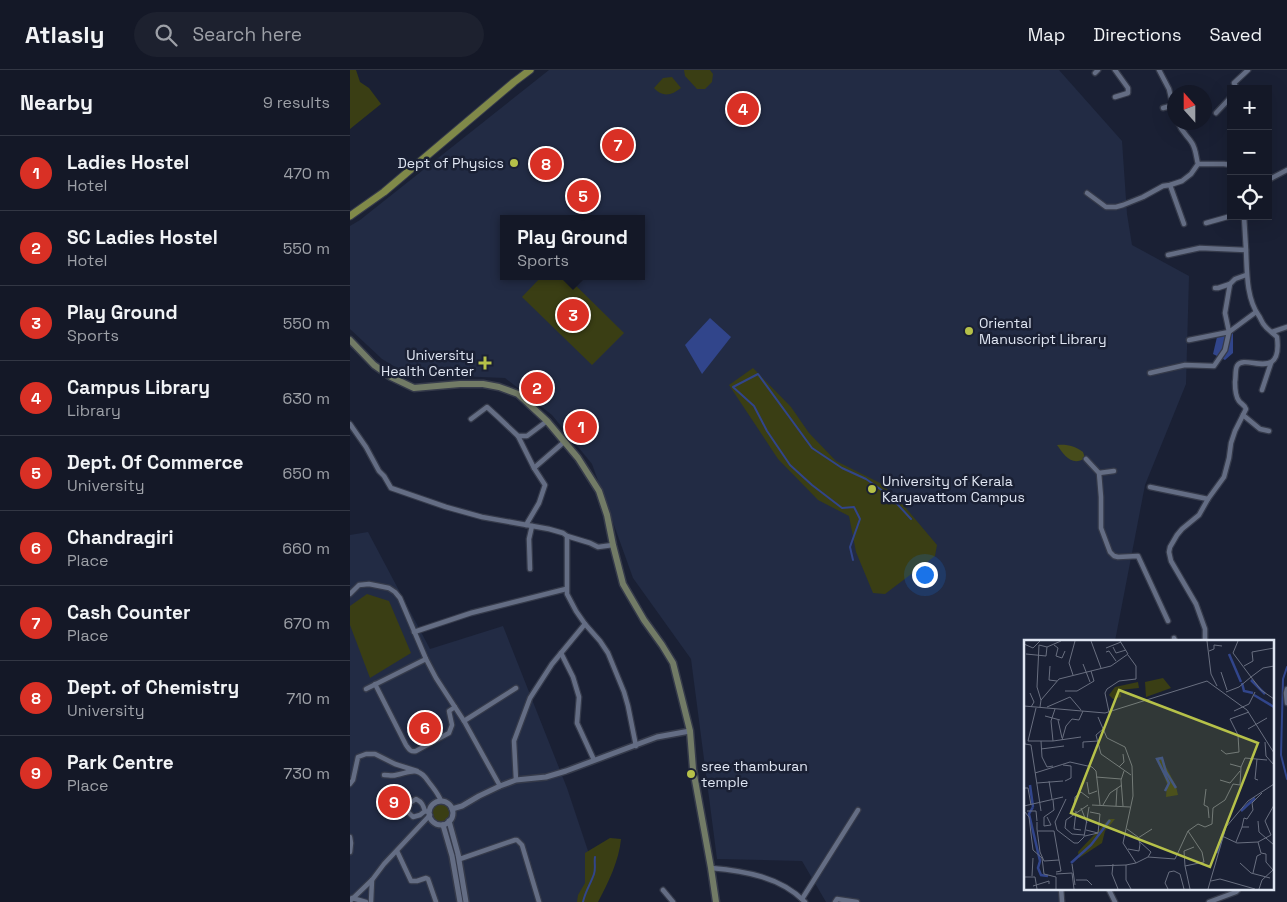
<!DOCTYPE html>
<meta charset="utf-8">
<style>
body{margin:0;font-family:"Space Grotesk",sans-serif;background:#1d212f;color:#f1f3f6}
.controls{position:absolute;right:15px;top:15px;display:grid;overflow:hidden;border-radius:0px;box-shadow:0 5px 20px #0002}
.controls button{width:45px;height:45px;display:grid;place-items:center;padding:0;border:0;border-bottom:1px solid #333744;background:#141827;color:#f1f3f6;font:25px sans-serif}
.compass{position:absolute;left:817px;top:15px;width:45px;height:45px;border-radius:50%;background:#141827;box-shadow:0 5px 20px #0002;rotate:339deg}
.you{position:absolute;left:574px;top:504px;width:18px;height:18px;margin:-12px;border:4px solid #fff;border-radius:50%;background:#1a73e8;box-shadow:0 0 0 8px #1a73e833}
.badge{display:grid;place-items:center;width:32px;height:32px;border-radius:50%;background:#d93025;color:#fff;font-size:16px;font-weight:700}
.pin{position:absolute;translate:-50% -50%;border:2px solid #fff;box-shadow:0 1px 5px #0006}
.popup{position:absolute;left:150px;top:145px;width:145px;height:65px;box-sizing:border-box;display:grid;place-content:center;border-radius:0px;background:#141827;filter:drop-shadow(0 1px 4px #0005);font-size:16px;white-space:nowrap;color:#9da0a7}
.popup b{font-size:19px;color:#f1f3f6}
.popup::after{content:'';position:absolute;left:50%;top:100%;margin-left:-10px;border:10px solid transparent;border-top-color:#141827}
.list{margin:0;padding:0;list-style:none}
h2{display:flex;justify-content:space-between;align-items:center;height:65px;margin:0;padding:0 20px;font-size:21px}
h2 small{font-size:16px;font-weight:400;color:#9da0a7}
.list li{display:grid;grid-template-columns:32px 1fr auto;gap:15px;align-items:center;box-sizing:border-box;height:75px;padding:0 20px;border-top:1px solid #333744}
.list b{display:block;font-size:19px;white-space:nowrap}
.list p{margin:0;font-size:16px;white-space:nowrap;color:#9da0a7}
.list em{font-size:16px;font-style:normal;color:#9da0a7}
.icon{flex:none;width:28px;height:28px;fill:none;stroke:currentColor;stroke-width:2;stroke-linecap:round;stroke-linejoin:round}
.map{position:relative;flex:none;width:937px;height:832px;overflow:hidden}
header{display:flex;align-items:center;gap:30px;box-sizing:border-box;height:70px;padding:0 25px;background:#141827;border-bottom:1px solid #333744}
header strong{font-size:24px}
nav{display:flex;gap:28px;margin-inline-start:auto;font-size:18px}
.search{width:350px;height:45px;background:#1d212f;display:flex;align-items:center;gap:12px;box-sizing:border-box;padding:0 18px;border-radius:28px;color:#9da0a7;font-size:19px}
main{display:flex}
aside{flex:1;background:#141827}
.map>svg:first-child{display:block}
.built{fill:#222b44;fill-rule:evenodd}
.green{fill:#3a3e14}
.forest{fill:#474c1a}
.water{fill:#31458b}
.lines{fill:none;stroke-linecap:round;stroke-linejoin:round}
.stream{stroke:#31458b;stroke-width:2}
.minor-casing{stroke:#353a4a;stroke-width:7}
.tertiary-casing{stroke:#353a4a;stroke-width:8}
.secondary-casing{stroke:#353a4a;stroke-width:9}
.primary-casing{stroke:#353a4a;stroke-width:9}
.minor{stroke:#646d84;stroke-width:4.5}
.tertiary{stroke:#646d84;stroke-width:5}
.secondary{stroke:#727b66;stroke-width:6}
.primary{stroke:#808949;stroke-width:7}
.poi-dot{fill:#b6c149;stroke:#1a2034;stroke-width:2}
.labels{text-anchor:middle;dominant-baseline:central;stroke-width:5;stroke-linejoin:round;paint-order:stroke}
.poi-label{font-size:14px;fill:#dfe5f2;stroke:#1a2034;text-anchor:start}
.inset-river{fill:none;stroke:#31458b;stroke-width:2.5}
.inset-road{fill:none;stroke:#696f80;stroke-width:1}
.view{fill:#b6c149;fill-opacity:0.15;stroke:#b6c149;stroke-width:2.5}
.inset-edge{fill:none;stroke:#dfe5f2;stroke-width:2.5}
</style>
<header>
<strong>Atlasly</strong>
<div class="search"><svg class="icon" aria-label="search" viewBox="0 0 24 24"><circle cx="10" cy="10" r="6"/><path d="M15 15l6 6"/></svg>Search here</div>
<nav><a>Map</a><a>Directions</a><a>Saved</a></nav>
</header>
<main>
<aside>
<h2>Nearby<small>9 results</small></h2>
<ul class="list">
<li><span class="badge">1</span><div><b>Ladies Hostel</b><p>Hotel</p></div><em>470 m</em></li>
<li><span class="badge">2</span><div><b>SC Ladies Hostel</b><p>Hotel</p></div><em>550 m</em></li>
<li><span class="badge">3</span><div><b>Play Ground</b><p>Sports</p></div><em>550 m</em></li>
<li><span class="badge">4</span><div><b>Campus Library</b><p>Library</p></div><em>630 m</em></li>
<li><span class="badge">5</span><div><b>Dept. Of Commerce</b><p>University</p></div><em>650 m</em></li>
<li><span class="badge">6</span><div><b>Chandragiri</b><p>Place</p></div><em>660 m</em></li>
<li><span class="badge">7</span><div><b>Cash Counter</b><p>Place</p></div><em>670 m</em></li>
<li><span class="badge">8</span><div><b>Dept. of Chemistry</b><p>University</p></div><em>710 m</em></li>
<li><span class="badge">9</span><div><b>Park Centre</b><p>Place</p></div><em>730 m</em></li>
</ul>
</aside>
<div class="map">
<svg width="937" height="832" viewBox="0 0 937 832">
<rect width="100%" height="100%" fill="#1a2034"/>
<g class="built">
<path d="M199,0H709L772,71L777,144L782,175L839,206L836,314L795,415L765,571H676V818H712V832H476L452,791L367,789L341,589L283,508L242,394L202,345L155,308L57,304L32,289L0,259V156L10,150ZM154,149H292V206H154Z"/>
<path d="M18,462L80,579L153,556L217,718L247,808L238,832H0V465Z"/>
</g>
<g class="green">
<path d="M0,0H6L10,12L19,18L31,34L0,59Z"/>
<path d="M334,0H360L363,4L362,12L355,19H347L335,6Z"/>
<path d="M322,7L331,18C322,25 313,28 304,18L313,8Z"/>
<path d="M192,206H216L274,263L242,295L172,227Z"/>
<path d="M403,298L441,337L459,363L486,391L532,414L555,437L587,475L585,486L535,524L523,523L506,482L499,446L468,430L428,389L379,315Z"/>
<path d="M17,524L39,531L61,583L20,608L0,555V536Z"/>
<circle cx="91" cy="743" r="9"/>
<path d="M260,768L271,769C269,791 258,813 248,832H227L228,825L235,813V783Z"/>
</g>
<path class="forest" d="M707,375C717,374 725,376 733,382L735,388C722,397 714,385 707,375Z"/>
<g class="water">
<path d="M360,248L381,267L352,304L335,275Z"/>
<path d="M870,260L883,261V283L875,290L863,284L867,267Z"/>
</g>
<g class="lines">
<g class="stream">
<path d="M503,490L500,477L510,449L504,437L492,438L462,415L440,395L417,361L404,336L383,317L408,304L462,378L492,398L516,409L540,426L561,449"/>
<path d="M937,597L933,609L931,685L937,709"/>
<path d="M233,832C235,822 241,813 244,804C246,798 244,793 245,787"/>
</g>
<defs>
<g id="minor">
<path d="M765,0L778,18V23L765,27"/>
<path d="M809,0L819,19L824,41"/>
<path d="M745,3L748,0"/>
<path d="M887,19L884,13L898,0"/>
<path d="M813,38L824,35"/>
<path d="M866,43L881,27"/>
<path d="M848,94H874L881,95"/>
<path d="M918,110L937,100"/>
<path d="M820,115L834,154"/>
<path d="M737,123L756,137H766L773,135L793,127L813,116L820,115L832,111L841,104L848,94C846,87 846,79 842,73C837,65 832,63 828,52"/>
<path d="M856,153L881,146"/>
<path d="M818,185L850,178L896,180L894,146"/>
<path d="M865,218H868L880,214"/>
<path d="M922,262L937,257"/>
<path d="M839,270L879,262L906,242"/>
<path d="M800,303L835,295L864,296L875,280L879,262L875,243L880,214L885,209L896,205"/>
<path d="M912,320L921,293"/>
<path d="M893,345L910,359L919,361"/>
<path d="M121,349L137,337L148,347L168,366H177L197,351"/>
<path d="M0,354L16,377L29,401L34,406L41,418L96,437L132,447L199,459L213,463L217,466L240,473L248,477L263,475"/>
<path d="M168,366L184,398L195,415L189,433L176,455"/>
<path d="M736,389L749,403L751,427V458L760,482L764,486L768,487L788,486L818,551"/>
<path d="M184,398L214,372"/>
<path d="M749,403L764,401"/>
<path d="M800,417L858,429"/>
<path d="M217,466V524L226,541L235,554L250,571L258,583L274,622L278,636L286,676"/>
<path d="M180,499L179,469L182,456"/>
<path d="M0,524L9,515L19,514L39,518L45,522L50,528L76,589L86,608L114,651L150,716"/>
<path d="M64,562L121,543L216,519"/>
<path d="M824,568L825,571"/>
<path d="M855,571V559L846,534L821,491L819,482L820,477L827,465L832,459L849,445L858,429L874,407L879,388L881,373L885,361L896,339C894,334 891,334 889,331C885,326 885,317 885,312C886,307 885,300 887,296C894,282 933,314 927,267C923,263 918,260 915,256C912,253 911,249 909,246C896,228 897,201 896,180"/>
<path d="M211,583L223,607L229,627L227,653L244,690"/>
<path d="M25,614L56,675C59,679 60,682 66,681L99,663L102,655L99,641L105,637"/>
<path d="M16,619L76,589"/>
<path d="M937,619L936,623L937,633"/>
<path d="M114,651L166,618"/>
<path d="M34,705C38,705 43,706 46,705C61,702 68,696 78,711C83,718 88,723 91,731"/>
<path d="M166,710L164,671L180,628L202,594L235,554"/>
<path d="M0,714L3,710L8,687L16,684H25L45,694L67,701"/>
<path d="M75,741L70,745L63,747L58,742L60,733L66,729C72,732 73,735 75,741L79,742"/>
<path d="M0,767L1,773L0,782"/>
<path d="M47,781L61,811H67L76,808L78,809L86,832"/>
<path d="M108,785L110,789L165,770H167L172,775L189,832"/>
<path d="M361,798C395,801 431,807 455,832"/>
<path d="M711,818L712,832"/>
<path d="M758,818L765,832"/>
<path d="M313,820L323,832"/>
<path d="M2,828L16,832"/>
<path d="M452,829L508,740"/>
<path d="M0,831L22,810L34,794L80,745"/>
<path d="M21,832L22,810"/>
<path d="M485,832L487,829L507,832"/>
<path d="M859,832L886,822L888,820V818"/>
</g>
<g id="tertiary">
<circle cx="91" cy="743" r="12"/>
<path d="M102,739L112,736L129,726L150,716L166,710L196,707L216,701L307,667L340,661"/>
<path d="M99,751L108,784L116,832"/>
<path d="M93,755L102,786L110,832"/>
</g>
<path id="secondary" d="M0,270L24,295L41,307L64,318L110,314H133L149,317L168,324L197,351L228,388L249,421L257,445L263,475L273,514L294,550L312,575L323,593L340,661L343,699L361,798L366,832"/>
<path id="primary" d="M0,146L34,122L164,12L180,0"/>
</defs>
<use href="#minor" class="minor-casing"/>
<use href="#tertiary" class="tertiary-casing"/>
<use href="#secondary" class="secondary-casing"/>
<use href="#primary" class="primary-casing"/>
<use href="#minor" class="minor"/>
<use href="#tertiary" class="tertiary"/>
<use href="#secondary" class="secondary"/>
<use href="#primary" class="primary"/>
</g>
<g class="poi-dot">
<circle cx="164" cy="93" r="5"/>
<circle cx="619" cy="261" r="5"/>
<path d="M132.5 285.5h5v5h5v5h-5v5h-5v-5h-5v-5h5z"/>
<circle cx="522" cy="419" r="5"/>
<circle cx="341" cy="704" r="5"/>
</g>
<g class="labels">
<g class="poi-label">
<text x="154" y="93" text-anchor="end">Dept of Physics</text>
<text x="629" y="253">Oriental<tspan x="629" dy="16">Manuscript Library</tspan></text>
<text x="124" y="285" text-anchor="end">University<tspan x="124" dy="16">Health Center</tspan></text>
<text x="532" y="411">University of Kerala<tspan x="532" dy="16">Karyavattom Campus</tspan></text>
<text x="351" y="696">sree thamburan<tspan x="351" dy="16">temple</tspan></text>
</g>
</g>
<g transform="translate(674 570)">
<rect width="250" height="250" fill="#1a2034"/>
<path d="M139,38L147,48L122,57L121,42ZM114,42L115,48L96,50L97,57L89,59L85,55L91,47ZM137,117L152,146L154,155L142,157L143,144L133,118ZM85,179H91L81,191L78,203L55,218L54,212Z" fill="#3a3e14"/>
<path class="inset-river" d="M205,14L217,42M227,40L241,54M218,43L220,51L229,53M230,55L250,67M6,145L9,167M141,151L145,143L133,119L138,118L142,132L152,148M9,167L5,174L16,221L14,228L17,235L24,236M217,171L231,158M193,213L200,191M47,223L67,205L86,180"/>
<path class="inset-road" d="M67,1L77,28M183,1L187,34L193,46M214,1L209,13L227,37L239,28L250,26M0,4L9,8L16,1M15,5L13,47L17,60M15,5L23,7L37,1M30,5L34,8L32,16L38,18L41,11M89,7L92,13L102,10M82,8L97,2M185,11L190,9V5L198,6M82,12L85,11L92,21M2,14L22,16L23,7M59,24L66,42M26,26L25,40L33,41M220,26L229,21L228,12L250,8M197,32L203,50M49,35L45,23L51,1M41,51H53L70,41L67,31M202,52L215,47L227,37L237,50L250,59M6,53L10,62L7,67M0,66L81,73L183,41L223,70L250,113M16,67L17,60L35,39L87,26L104,14L96,1M23,67L46,57L57,70M12,68L4,101H29L27,81L31,69M210,71L225,64L231,52M85,72L81,53L83,49L95,41L112,39V26L104,15M21,76L36,80M74,77L83,98L101,107L108,126L109,156L99,203L112,223L102,225V240L107,249M34,80L38,98M79,89L72,95L77,114L107,135M224,89L243,78M0,93L1,104L7,105L17,171M38,100L42,86L48,79L55,80L59,71M17,101L18,117L23,127L29,126M29,101L57,97M241,102L242,116L250,125M59,108V102L74,101M17,109L40,106M197,110L202,114L215,112L214,95L206,79L225,72M233,119L231,139L234,140M206,124L217,127L221,118L243,120M39,125L47,126V138L41,141M95,127L100,122L99,114M11,133L46,122L68,127L72,131L76,165M72,137L97,139M196,140L206,143L216,131M25,141L28,159M63,142L65,154L73,151M13,143L39,141M0,148H4L7,165M182,149L180,165L184,167L185,178M42,159L31,182L33,190L50,203H54L60,197L65,167M68,165L106,167M79,165L86,153L98,145M0,166L39,157M50,166L51,157L57,152L65,158M92,166L93,148M99,166L97,140L100,131M57,168L63,183M0,171L5,177L9,210L18,218L20,234L32,237V249M3,171H12L13,181M52,171L50,189L57,190M66,172L76,174L74,193M23,177L27,185L20,186V177L30,170L29,160M234,181L235,192L250,205M13,182V189L16,212L20,221L35,220L30,191H14M218,187L220,178L223,179L229,170L228,163L238,153M103,189L114,197L116,204L115,211L104,209M164,191L178,212L180,222L161,226L166,249M60,195L48,194L41,188L42,180L64,165M61,196L74,193L62,190M198,196L213,203L234,202M114,198L128,189M116,202L127,212L124,217M212,202L218,187H225M112,223L124,217L151,219L164,191L174,184L181,187L188,184L189,168L201,160L209,144L216,145L217,127M216,223L227,233L246,238M48,224L51,245M89,224L88,234L94,249M71,226L102,225M161,226L160,211L170,207M32,232L37,231L35,220M229,233L233,216L237,214M32,234L48,233L50,249M8,236L9,218M0,237H11L13,249M52,240H63L68,245M187,241L196,239L231,249M9,246L25,241V244M144,249L141,243L145,232L150,231L156,234L160,249M184,249L202,187L224,161L250,144M235,249L238,240L249,230L242,222V214L237,213L234,202L247,195L241,181L250,165"/>
<path class="view" d="M95,50L234,103L186,227L47,173Z"/>
<rect width="250" height="250" class="inset-edge"/>
</g>
</svg>
<div class="controls">
<button>+</button>
<button>−</button>
<button><svg class="icon" aria-label="locate" viewBox="0 0 24 24"><circle cx="12" cy="12" r="6"/><path d="M12 2v4M12 18v4M2 12h4M18 12h4"/></svg></button>
</div>
<svg class="compass" viewBox="-18 -18 36 36"><path d="M0-13l5 13h-10z" fill="#e53935"/><path d="M0 13l5-13h-10z" fill="#9da0a7"/></svg>
<div class="you"></div>
<div class="pin badge" style="left:231px;top:357px">1</div>
<div class="pin badge" style="left:187px;top:318px">2</div>
<div class="pin badge" style="left:223px;top:245px">3</div>
<div class="popup"><b>Play Ground</b>Sports</div>
<div class="pin badge" style="left:393px;top:39px">4</div>
<div class="pin badge" style="left:233px;top:126px">5</div>
<div class="pin badge" style="left:75px;top:658px">6</div>
<div class="pin badge" style="left:268px;top:75px">7</div>
<div class="pin badge" style="left:196px;top:94px">8</div>
<div class="pin badge" style="left:44px;top:732px">9</div>
</div>
</main>
